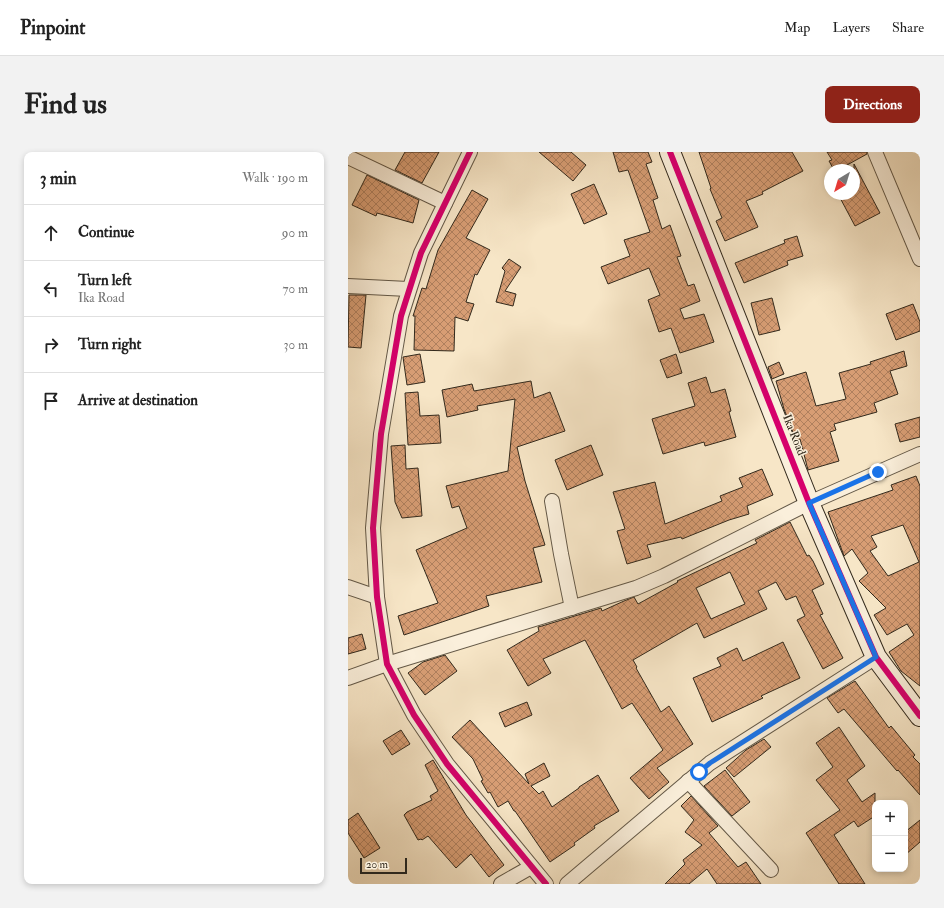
<!DOCTYPE html>
<meta charset="utf-8">
<style>
body{margin:0;font-family:"IM FELL Double Pica",serif;background:#f2f2f2;color:#222}
.controls{position:absolute;right:12px;bottom:12px;display:grid;overflow:hidden;border-radius:8px;box-shadow:0 2px 6px #0003}
.controls button{width:36px;height:36px;display:grid;place-items:center;padding:0;border:0;border-bottom:1px solid #e0e0e0;background:#fff;color:#222;font:20px sans-serif}
.compass{position:absolute;left:476px;top:12px;width:36px;height:36px;border-radius:50%;background:#fff;box-shadow:0 2px 6px #0003;rotate:218deg}
.scale{position:absolute;left:12px;bottom:10px;width:47px;box-sizing:border-box;padding-left:4px;border:2px solid #32291c;border-top:0;font-size:11px;line-height:14px;white-space:nowrap;color:#32291c;-webkit-text-stroke:3px #faefdb;paint-order:stroke}
.stop{position:absolute;width:12px;height:12px;margin:-9px;border:3px solid #1a73e8;border-radius:50%;background:#fff}
.stop.end{background:#1a73e8;border-color:#fff;box-shadow:0 1px 4px #0008}
.list{margin:0;padding:0;list-style:none}
h2{display:flex;justify-content:space-between;align-items:center;height:52px;margin:0;padding:0 16px;font-size:17px}
h2 small{font-size:13px;font-weight:400;color:#767676}
.list li{display:grid;grid-template-columns:26px 1fr auto;gap:12px;align-items:center;box-sizing:border-box;height:56px;padding:0 16px;border-top:1px solid #e0e0e0}
.list b{display:block;font-size:15px;white-space:nowrap}
.list p{margin:0;font-size:13px;white-space:nowrap;color:#767676}
.list em{font-size:13px;font-style:normal;color:#767676}
.icon{flex:none;width:22px;height:22px;fill:none;stroke:currentColor;stroke-width:2;stroke-linecap:round;stroke-linejoin:round}
.map{position:relative;flex:none;width:572px;height:732px;overflow:hidden;border-radius:8px}
header{display:flex;align-items:center;gap:24px;box-sizing:border-box;height:56px;padding:0 20px;background:#fff;border-bottom:1px solid #e0e0e0}
header strong{font-size:19px}
nav{display:flex;gap:22px;margin-inline-start:auto;font-size:14px}
.intro{display:flex;align-items:center;justify-content:space-between;box-sizing:border-box;height:96px;padding:0 24px}
h1{margin:0;font-size:28px}
.button{padding:10px 18px;border-radius:8px;background:#8f2418;color:#fff;font-size:14px;font-weight:700}
main{display:flex;gap:24px;padding:0 24px}
aside{flex:1;background:#fff;border-radius:8px;box-shadow:0 2px 6px #0003}
.map>svg:first-child{display:block}
.building{fill:url(#building-cross-hatch);stroke:#32291c;fill-rule:evenodd}
.lines{fill:none;stroke-linecap:round;stroke-linejoin:round}
.street-casing{stroke:#635847;stroke-width:16}
.secondary-casing{stroke:#32291c;stroke-width:22}
.street{stroke:#faefdb;stroke-width:14}
.secondary{stroke:#faefdb;stroke-width:20}
.cycleway-casing{stroke:#faefdb;stroke-width:8}
.cycleway{stroke:#d6006c;stroke-width:6}
.route{stroke:#1a73e8;stroke-width:5}
.labels{text-anchor:middle;dominant-baseline:central;stroke-width:3;stroke-linejoin:round;paint-order:stroke}
.street-label{font-size:12px;fill:#32291c;stroke:#faefdb}
</style>
<header>
<strong>Pinpoint</strong>
<nav><a>Map</a><a>Layers</a><a>Share</a></nav>
</header>
<div class="intro"><h1>Find us</h1><a class="button">Directions</a></div>
<main>
<aside>
<h2>3 min<small>Walk · 190 m</small></h2>
<ul class="list">
<li><svg class="icon" aria-label="ahead" viewBox="0 0 24 24"><path d="M12 20V5M6 11l6-6 6 6"/></svg><div><b>Continue</b></div><em>90 m</em></li>
<li><svg class="icon" aria-label="left" viewBox="0 0 24 24"><path d="M17 20v-9H6M10 6l-5 5 5 5"/></svg><div><b>Turn left</b><p>Ika Road</p></div><em>70 m</em></li>
<li><svg class="icon" aria-label="right" viewBox="0 0 24 24"><path d="M7 20v-9h11M14 6l5 5-5 5"/></svg><div><b>Turn right</b></div><em>30 m</em></li>
<li><svg class="icon" aria-label="arrive" viewBox="0 0 24 24"><path d="M6 21V4h12l-3 4 3 4H6"/></svg><div><b>Arrive at destination</b></div></li>
</ul>
</aside>
<div class="map">
<svg width="572" height="732" viewBox="0 0 572 732">
<defs>
<pattern id="building-cross-hatch" width="8" height="8" patternUnits="userSpaceOnUse"><rect width="8" height="8" fill="#d79d74"/><path d="M0 0l8 8M0 8l8-8" fill="none" stroke="#af805e"/></pattern>
</defs>
<rect width="100%" height="100%" fill="#f7e6c7"/>
<filter id="stains"><feTurbulence type="fractalNoise" baseFrequency=".005" numOctaves="4"/><feColorMatrix values="0 0 0 0 .2 0 0 0 0 .09 0 0 0 0 .02 0 0 0 .5 -.17"/></filter>
<radialGradient id="worn" r=".72"><stop offset=".6" stop-color="#630" stop-opacity="0"/><stop offset="1" stop-color="#630" stop-opacity=".3"/></radialGradient>
<g class="building">
<path d="M57,0H91L74,31L47,18Z"/>
<path d="M191,0H223L238,13L225,29Z"/>
<path d="M265,0H300L304,10L298,12L310,46L305,48L314,77L322,73L333,104L329,105L340,134L346,132L352,149L332,157L336,167L356,162L366,190L332,201L323,176L311,180L300,148L312,143L301,116L260,132L253,115L282,104L276,88L302,80L280,18L271,20Z"/>
<path d="M351,0H444L455,19L414,40L415,42L398,49L410,75L377,89L368,69L374,66L362,37L363,36Z"/>
<path d="M479,0H519V2L490,18H486L481,9L484,8Z"/>
<path d="M506,12L532,61L507,74L490,42H506Z"/>
<path d="M19,23L71,48L65,71L29,61L28,64L4,53Z"/>
<path d="M246,32L259,62L236,72L223,42Z"/>
<path d="M124,38L140,47L118,86L142,98L129,123L127,122L118,150L126,152L120,169L107,165L106,199L66,198L67,164H65L74,136L78,137L90,98Z"/>
<path d="M449,84L455,104L439,109L440,113L396,131L387,111L437,91L436,88Z"/>
<path d="M161,107L173,115L157,139L168,142L165,154L148,150L157,119L154,116Z"/>
<path d="M1,143H18L13,196L0,195Z"/>
<path d="M424,146L432,178L411,183L403,151Z"/>
<path d="M565,152L572,170V179L548,188L538,162Z"/>
<path d="M556,199L559,214L542,219L550,242L526,251L529,260L486,272L488,278L482,280L491,309L460,318L452,287L448,288L436,257L428,229L458,220L468,254L498,247L491,221L523,212L522,210Z"/>
<path d="M72,202L77,230L59,233L55,205Z"/>
<path d="M328,202L334,221L319,226L312,208Z"/>
<path d="M431,210L436,222L424,227L420,215Z"/>
<path d="M358,225L363,241L377,237L383,259L381,260L388,285L357,294L356,290L315,302L304,267L347,254L340,231Z"/>
<path d="M183,229L186,246L202,240L217,279L169,295L177,329L197,393L185,396L194,430L138,444L141,454L56,483L50,464L90,451L68,398L119,376L111,354L104,356L98,334L160,319L167,247L129,254L130,258L99,265L94,238L124,232L126,239Z"/>
<path d="M70,240L72,264L91,263L93,291L60,293L57,241Z"/>
<path d="M572,265V285L552,290L547,272Z"/>
<path d="M57,293L58,317L70,316L74,364L54,366L47,350L43,294Z"/>
<path d="M243,293L255,323L219,338L207,308Z"/>
<path d="M414,317L425,343L399,354L401,362L381,368L334,387L333,385L299,393L303,405L279,412L269,379L277,377L265,340L307,330L317,372L374,349L372,344L395,335L391,326Z"/>
<path d="M568,324L572,334V534L553,519L541,500L566,483L559,472L539,483L526,463L538,456L511,429L520,421L504,397L496,404L480,360L545,338L543,333ZM555,373L571,410L540,424L522,399L529,395L523,384Z"/>
<path d="M442,370L459,404L461,403L465,409L476,432L464,438L475,462L472,463L495,506L475,517L449,468L457,464L448,444L438,448L428,430L410,439L419,457L356,486L349,471L285,508L289,515L288,516L313,560L321,554L345,592L309,616L321,630L301,647L282,626L315,598L284,551L274,557L237,488L195,507L203,521L180,534L159,498L191,479L190,475L194,474L253,456L254,459L276,449L286,445L290,452L330,430L329,429L409,391L407,388ZM382,420L397,452L363,467L348,436Z"/>
<path d="M14,482L18,497L0,502V486Z"/>
<path d="M435,490L452,526L413,544L415,546L364,570L345,526L373,514L369,506L389,496L395,509Z"/>
<path d="M97,503L109,519L77,543L60,521L75,510Z"/>
<path d="M507,529L541,576L543,574L567,603L565,605L572,612V643L550,618L549,619L496,557L490,561L479,546Z"/>
<path d="M179,550L184,563L157,575L151,561Z"/>
<path d="M122,568L181,632L177,622L196,611L202,624L183,634L191,642L195,639L204,655L231,636V635L250,623L271,659L246,674L247,676L226,691L227,693L202,710L167,659H166L160,649L150,655L142,640L140,641L133,629L135,628L125,607L104,585Z"/>
<path d="M491,575L517,614L499,628L514,650L527,641V664L510,675L506,669L486,683L517,732H491L458,681L492,658L468,628L485,615L468,591Z"/>
<path d="M53,578L62,592L44,603L35,589Z"/>
<path d="M416,587L423,595L386,625L378,616L398,598Z"/>
<path d="M85,608L118,663L156,713L141,725L123,702L108,716L80,684L74,688L73,687L70,688L56,663L59,660L84,648L82,644L90,639L77,613Z"/>
<path d="M377,618L402,650L384,664L356,634Z"/>
<path d="M343,644L370,674L361,681L390,715L398,710L413,732H369L359,717L341,732H317L337,712L335,708L354,693L337,680L346,668L333,654Z"/>
<path d="M10,661L32,696L16,706L0,681V668Z"/>
<path d="M572,668V690L557,703V680Z"/>
</g>
<g class="lines">
<defs>
<g id="street">
<path d="M122,0L73,101L53,164L33,282L25,376L29,445L39,512L66,563L99,612L198,732"/>
<path d="M527,0L572,107"/>
<path d="M0,5L97,51"/>
<path d="M0,134L60,137"/>
<path d="M204,349L213,402L224,456"/>
<path d="M0,435L29,445"/>
<path d="M0,526L39,512L288,436L316,424L461,351L572,302"/>
<path d="M340,629L423,718"/>
<path d="M153,732L183,715"/>
<path d="M219,732L362,611L528,505"/>
</g>
<path id="secondary" d="M322,0L461,351L528,505L572,564"/>
</defs>
<use href="#street" class="street-casing"/>
<use href="#secondary" class="secondary-casing"/>
<use href="#street" class="street"/>
<use href="#secondary" class="secondary"/>
<defs>
<g id="cycleway">
<path d="M122,0L73,101L53,164L33,282L25,376L29,445L39,512L66,563L99,612L198,732"/>
<path d="M322,0L461,351L528,505L572,564"/>
</g>
</defs>
<use href="#cycleway" class="cycleway-casing"/>
<use href="#cycleway" class="cycleway"/>
</g>
<g class="lines">
<path class="route" d="M351,620L362,611L528,505L461,351L530,320"/>
</g>
<g class="labels">
<g class="street-label">
<text transform="translate(446 283) rotate(68)">Ika Road</text>
</g>
</g>
<rect width="100%" height="100%" filter="url(#stains)"/>
<rect width="100%" height="100%" fill="url(#worn)"/>
</svg>
<div class="controls">
<button>+</button>
<button>−</button>
</div>
<svg class="compass" viewBox="-18 -18 36 36"><path d="M0-13l5 13h-10z" fill="#e53935"/><path d="M0 13l5-13h-10z" fill="#767676"/></svg>
<div class="scale">20 m</div>
<div class="stop" style="left:351px;top:620px"></div>
<div class="stop end" style="left:530px;top:320px"></div>
</div>
</main>
